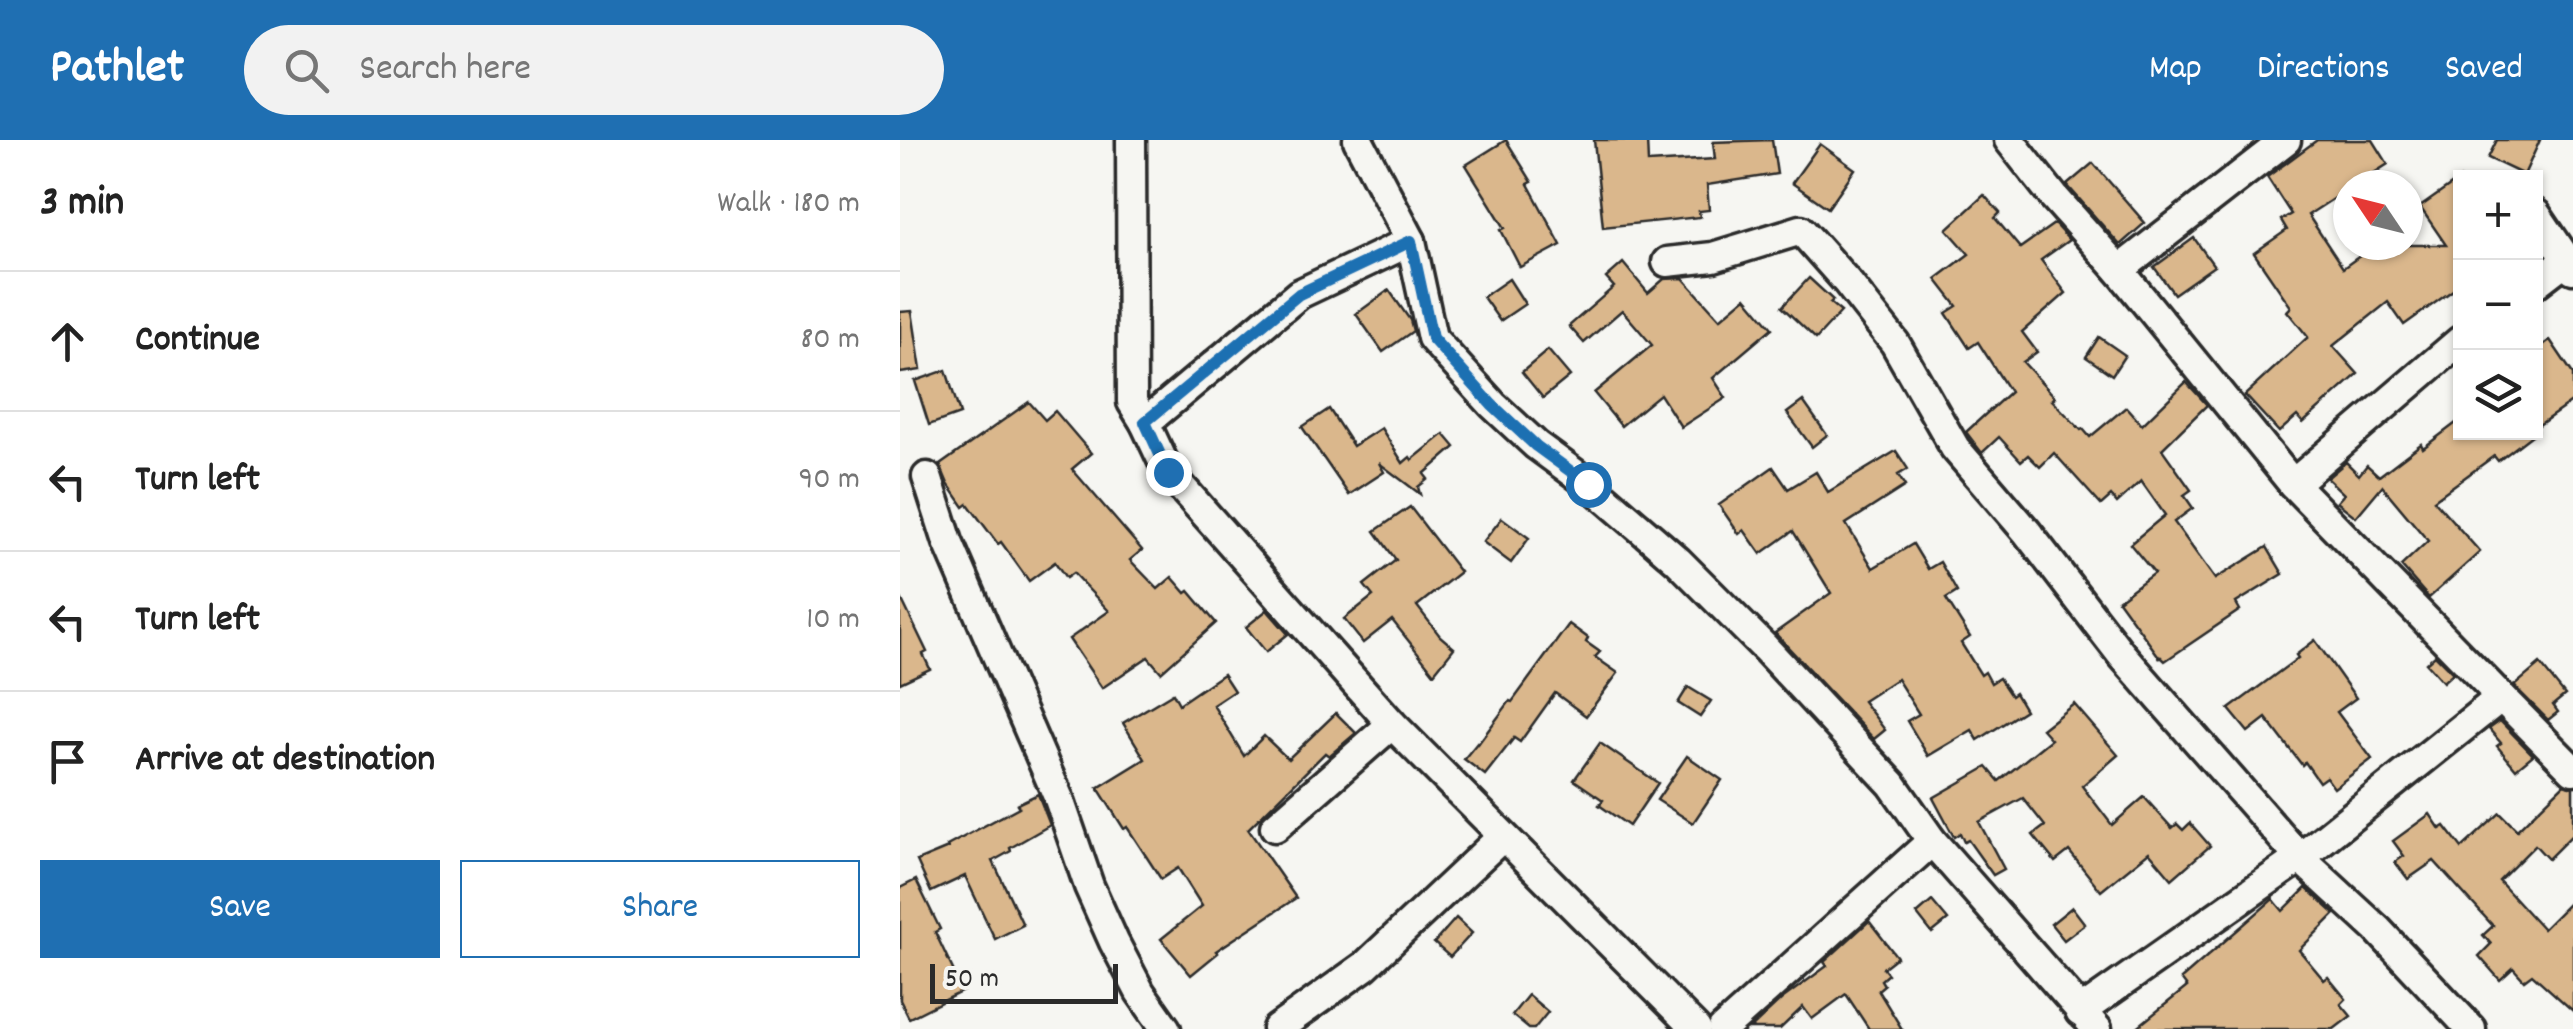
<!DOCTYPE html>
<meta charset="utf-8">
<style>
body{margin:0;font-family:Dekko,sans-serif;background:#f2f2f2;color:#222}
.controls{position:absolute;right:30px;top:30px;display:grid;overflow:hidden;border-radius:0px;box-shadow:0 2px 8px #0004}
.controls button{width:90px;height:90px;display:grid;place-items:center;padding:0;border:0;border-bottom:2px solid #e0e0e0;background:#fff;color:#222;font:50px sans-serif}
.compass{position:absolute;left:1433px;top:30px;width:90px;height:90px;border-radius:50%;background:#fff;box-shadow:0 2px 8px #0004;rotate:305deg}
.scale{position:absolute;left:30px;bottom:25px;width:188px;box-sizing:border-box;padding-left:10px;border:5px solid #2b2b2b;border-top:0;font-size:28px;line-height:35px;white-space:nowrap;color:#2b2b2b;-webkit-text-stroke:8px #f6f6f2;paint-order:stroke}
.stop{position:absolute;width:30px;height:30px;margin:-22px;border:8px solid #1f6fb2;border-radius:50%;background:#fff}
.stop.end{background:#1f6fb2;border-color:#fff;box-shadow:0 2px 10px #0008}
.list{margin:0;padding:0;list-style:none}
h2{display:flex;justify-content:space-between;align-items:center;height:130px;margin:0;padding:0 40px;font-size:42px}
h2 small{font-size:32px;font-weight:400;color:#767676}
.list li{display:grid;grid-template-columns:65px 1fr auto;gap:30px;align-items:center;box-sizing:border-box;height:140px;padding:0 40px;border-top:2px solid #e0e0e0}
.list b{display:block;font-size:38px;white-space:nowrap}
.list em{font-size:32px;font-style:normal;color:#767676}
.actions{display:flex;gap:20px;padding:30px 40px}
.actions a{flex:1;padding:22px 0;border:2px solid #1f6fb2;border-radius:0px;text-align:center;font-size:35px;color:#1f6fb2}
.actions .main{background:#1f6fb2;color:#fff}
.icon{flex:none;width:55px;height:55px;fill:none;stroke:currentColor;stroke-width:2;stroke-linecap:round;stroke-linejoin:round}
.map{position:relative;flex:none;width:1673px;height:889px;overflow:hidden}
header{display:flex;align-items:center;gap:60px;box-sizing:border-box;height:140px;padding:0 50px;background:#1f6fb2;color:#fff}
header strong{font-size:48px}
nav{display:flex;gap:55px;margin-inline-start:auto;font-size:35px}
.search{width:700px;height:90px;background:#f2f2f2;display:flex;align-items:center;gap:25px;box-sizing:border-box;padding:0 35px;border-radius:55px;color:#767676;font-size:38px}
main{display:flex}
aside{flex:1;background:#fff}
.map>svg:first-child{display:block}
.building{fill:#dab78c;stroke:#2b2b2b;stroke-width:2.5}
.lines{fill:none;stroke-linecap:round;stroke-linejoin:round}
.minor-casing{stroke:#2b2b2b;stroke-width:35}
.minor{stroke:#f6f6f2;stroke-width:28}
.route{stroke:#1f6fb2;stroke-width:12}
</style>
<header>
<strong>Pathlet</strong>
<div class="search"><svg class="icon" aria-label="search" viewBox="0 0 24 24"><circle cx="10" cy="10" r="6"/><path d="M15 15l6 6"/></svg>Search here</div>
<nav><a>Map</a><a>Directions</a><a>Saved</a></nav>
</header>
<main>
<aside>
<h2>3 min<small>Walk · 180 m</small></h2>
<ul class="list">
<li><svg class="icon" aria-label="ahead" viewBox="0 0 24 24"><path d="M12 20V5M6 11l6-6 6 6"/></svg><div><b>Continue</b></div><em>80 m</em></li>
<li><svg class="icon" aria-label="left" viewBox="0 0 24 24"><path d="M17 20v-9H6M10 6l-5 5 5 5"/></svg><div><b>Turn left</b></div><em>90 m</em></li>
<li><svg class="icon" aria-label="left" viewBox="0 0 24 24"><path d="M17 20v-9H6M10 6l-5 5 5 5"/></svg><div><b>Turn left</b></div><em>10 m</em></li>
<li><svg class="icon" aria-label="arrive" viewBox="0 0 24 24"><path d="M6 21V4h12l-3 4 3 4H6"/></svg><div><b>Arrive at destination</b></div></li>
</ul>
<div class="actions"><a class="main">Save</a><a>Share</a></div>
</aside>
<div class="map">
<svg width="1673" height="889" viewBox="0 0 1673 889">
<rect width="100%" height="100%" fill="#f6f6f2"/>
<filter id="ink" filterUnits="userSpaceOnUse"><feTurbulence type="fractalNoise" baseFrequency=".01" numOctaves="2"/><feDisplacementMap in="SourceGraphic" scale="20" xChannelSelector="R" yChannelSelector="G"/><feConvolveMatrix kernelMatrix="1 2 1 2 8 2 1 2 1" color-interpolation-filters="sRGB"/></filter>
<g filter="url(#ink)">
<g class="building">
<path d="M606,0L632,42L628,44L661,105L620,127L601,90L605,88L566,25Z"/>
<path d="M694,0H747L748,23L815,19L813,2L872,0L877,34L807,45L809,70L799,71L800,77L703,87Z"/>
<path d="M1417,0H1473L1488,24L1455,45H1448V49L1408,75L1443,128L1475,105H1546L1520,67L1560,39V145L1504,185L1488,162L1433,206L1458,234L1403,283L1397,276L1379,292L1345,255L1408,197L1387,171L1391,167L1354,113L1387,90L1381,80L1391,74L1367,37Z"/>
<path d="M1597,0H1640L1624,35L1588,18Z"/>
<path d="M920,4L955,29L928,68L892,43Z"/>
<path d="M1193,23L1245,83L1220,105L1167,45Z"/>
<path d="M1084,55L1100,73L1095,78L1120,108L1154,84L1169,100L1141,120L1166,153L1122,192L1137,212L1123,222L1155,257L1152,260L1181,290L1183,289L1190,297L1226,267L1242,285L1286,242L1307,265L1262,309L1291,350L1284,355L1293,368L1274,382L1315,439L1367,407L1383,434L1336,463L1340,470L1265,521L1261,517L1260,518L1218,460L1254,433L1230,404L1265,375L1241,341L1217,363L1211,356L1201,365L1154,313L1140,327L1128,315L1121,321L1099,297L1082,313L1066,292L1110,252L1078,202L1069,208L1046,173L1057,166L1036,139L1069,114L1047,89Z"/>
<path d="M1294,98L1314,126L1274,154L1254,127Z"/>
<path d="M723,123L748,153L764,139L783,138L820,179L846,157L872,188L813,238L826,258L781,287L760,254L721,286L694,253L752,205L722,170L684,203L669,186L714,147L706,138Z"/>
<path d="M909,138L933,160L930,163L941,172L916,199L882,167Z"/>
<path d="M609,139L625,164L600,181L583,157Z"/>
<path d="M489,150L510,180L513,191L483,212L456,174Z"/>
<path d="M12,171L21,230L0,233V172Z"/>
<path d="M1199,197L1225,215L1212,235L1186,217Z"/>
<path d="M1650,200L1673,234V261L1636,287V210Z"/>
<path d="M648,210L670,236L643,258L622,232Z"/>
<path d="M46,230L60,274L29,285L15,241Z"/>
<path d="M903,261L927,295L912,307L887,273Z"/>
<path d="M129,262L145,280L155,271L191,313L172,329L242,410L230,420L258,449L272,437L286,453L289,451L316,483L261,532L248,517L202,548L169,499L209,471L173,433L166,438L155,422L129,441L101,402L98,404L68,364L64,367L48,344L40,325Z"/>
<path d="M429,269L453,306L481,288L503,323L510,317L512,320L544,294L555,307L524,334L528,339L518,347L520,354L479,323L484,332L449,355L402,287Z"/>
<path d="M1560,280V292H1636L1598,321L1594,316L1534,360L1580,412L1529,458L1501,426L1528,401L1482,346L1456,377L1437,362L1444,354L1427,338L1446,322L1459,335L1467,325L1479,336L1521,304L1523,308Z"/>
<path d="M996,311L1008,329L998,335L1005,346L946,384L973,428L1013,404L1028,429L1040,422L1057,452L1046,459L1070,497L1061,503L1081,535L1085,532L1091,543L1099,538L1111,556L1115,553L1125,570L1078,600L1072,590L1028,616L1007,581L1019,574L997,539L963,561L985,590L974,599L875,493L931,453L893,391L861,414L844,390L839,394L819,365L873,327L888,349L916,332L928,352Z"/>
<path d="M510,367L560,432L517,466L540,496L554,508L534,533L492,480L463,503L444,479L473,456L464,445L496,420L475,391Z"/>
<path d="M602,378L629,398L611,423L583,402Z"/>
<path d="M0,456L27,512L23,514L30,529L0,543Z"/>
<path d="M367,470L388,494L366,512L346,487Z"/>
<path d="M669,484L688,498L686,502L700,512L695,517L718,533L686,576L655,553L620,602L614,598L585,635L564,619L577,603L578,604L610,561L612,562Z"/>
<path d="M1415,500L1456,558L1437,572L1472,619L1434,648L1426,637L1419,642L1405,622L1402,625L1366,578L1348,592L1329,569L1398,518L1396,515Z"/>
<path d="M1535,515L1553,533L1543,542L1526,523Z"/>
<path d="M1640,524L1665,555L1653,565L1658,572L1648,580L1614,546Z"/>
<path d="M323,534L334,551L313,565L344,616L364,596L388,619L436,573L456,593L429,616L425,613L348,689L396,758L316,811L318,813L291,835L261,799L302,766L278,728L261,739L227,687L224,689L198,648L245,619L223,583L273,553L279,564Z"/>
<path d="M788,547L811,561L800,577L778,563Z"/>
<path d="M1174,564L1218,615L1182,646L1212,685L1244,657L1272,688L1277,684L1283,690L1290,683L1310,706L1272,739L1249,712L1201,751L1169,711L1155,722L1133,695L1145,686L1123,658L1079,682L1104,729L1093,735L1068,700L1064,702L1060,693L1054,697L1033,658L1087,627L1099,641L1151,599L1142,589Z"/>
<path d="M1600,581L1633,615L1616,629L1597,606L1601,603L1589,589Z"/>
<path d="M700,603L758,643L729,686L699,665L703,660L674,640Z"/>
<path d="M787,616L822,640L793,683L757,660Z"/>
<path d="M1664,644L1673,647V694L1648,719L1635,705L1599,741L1643,789L1673,759V871L1632,834L1624,840L1613,828L1600,840L1579,816L1591,804L1583,795L1593,786L1534,721L1508,739L1495,722L1504,716L1493,701L1530,674L1540,689L1545,686L1562,708L1600,673L1617,690Z"/>
<path d="M138,654L150,685L110,708L111,711L93,721L123,785L95,799L65,736L31,752L17,721L48,708L47,706L119,667L117,664Z"/>
<path d="M16,740L40,789L35,792L63,851L9,878L0,860V748Z"/>
<path d="M1406,748L1435,774L1399,810L1424,840L1428,837L1446,859L1441,864L1451,876L1434,889H1235L1287,847L1281,839L1373,759L1383,771Z"/>
<path d="M1032,761L1048,780L1032,793L1017,774Z"/>
<path d="M1172,767L1185,784L1164,800L1151,784Z"/>
<path d="M556,778L572,793L550,817L534,803Z"/>
<path d="M969,781L997,817L983,828L988,834L981,840L984,845L978,850L1002,889H969L946,854L912,879L903,867L880,889H850L882,859L927,826L924,822Z"/>
<path d="M628,855L648,872L634,889H629L612,875Z"/>
</g>
<g class="lines">
<defs>
<g id="minor">
<path d="M231,0L232,262L245,283L268,332L492,584L796,889"/>
<path d="M458,0L511,101"/>
<path d="M1109,0L1154,57L1219,130L1393,344L1560,201"/>
<path d="M1636,74L1673,129"/>
<path d="M767,122L813,117L901,90L948,143L995,203L1055,308L1127,392L1221,514L1400,718L1478,790L1571,889"/>
<path d="M1219,130L1386,0"/>
<path d="M1636,143L1666,120"/>
<path d="M245,283L399,154L511,101L532,198L593,265L636,305L689,344L778,421L865,508L992,644L1032,701L1197,889"/>
<path d="M27,337L48,402L159,659L189,746L214,802L240,852L266,889"/>
<path d="M1393,344L1601,557"/>
<path d="M375,687L492,584"/>
<path d="M1180,872L1400,718L1601,557L1673,630"/>
<path d="M377,889L465,826L602,697"/>
<path d="M823,889L1032,701"/>
</g>
</defs>
<use href="#minor" class="minor-casing"/>
<use href="#minor" class="minor"/>
</g>
</g>
<g class="lines" filter="url(#ink)">
<path class="route" d="M268,332L245,282L399,154L511,101L532,198L592,265L636,306L688,344"/>
</g>
</svg>
<div class="controls">
<button>+</button>
<button>−</button>
<button><svg class="icon" aria-label="layers" viewBox="0 0 24 24"><path d="M12 4l9 5-9 5-9-5zM3 14l9 5 9-5"/></svg></button>
</div>
<svg class="compass" viewBox="-18 -18 36 36"><path d="M0-13l5 13h-10z" fill="#e53935"/><path d="M0 13l5-13h-10z" fill="#767676"/></svg>
<div class="scale">50 m</div>
<div class="stop" style="left:688px;top:344px"></div>
<div class="stop end" style="left:268px;top:332px"></div>
</div>
</main>
